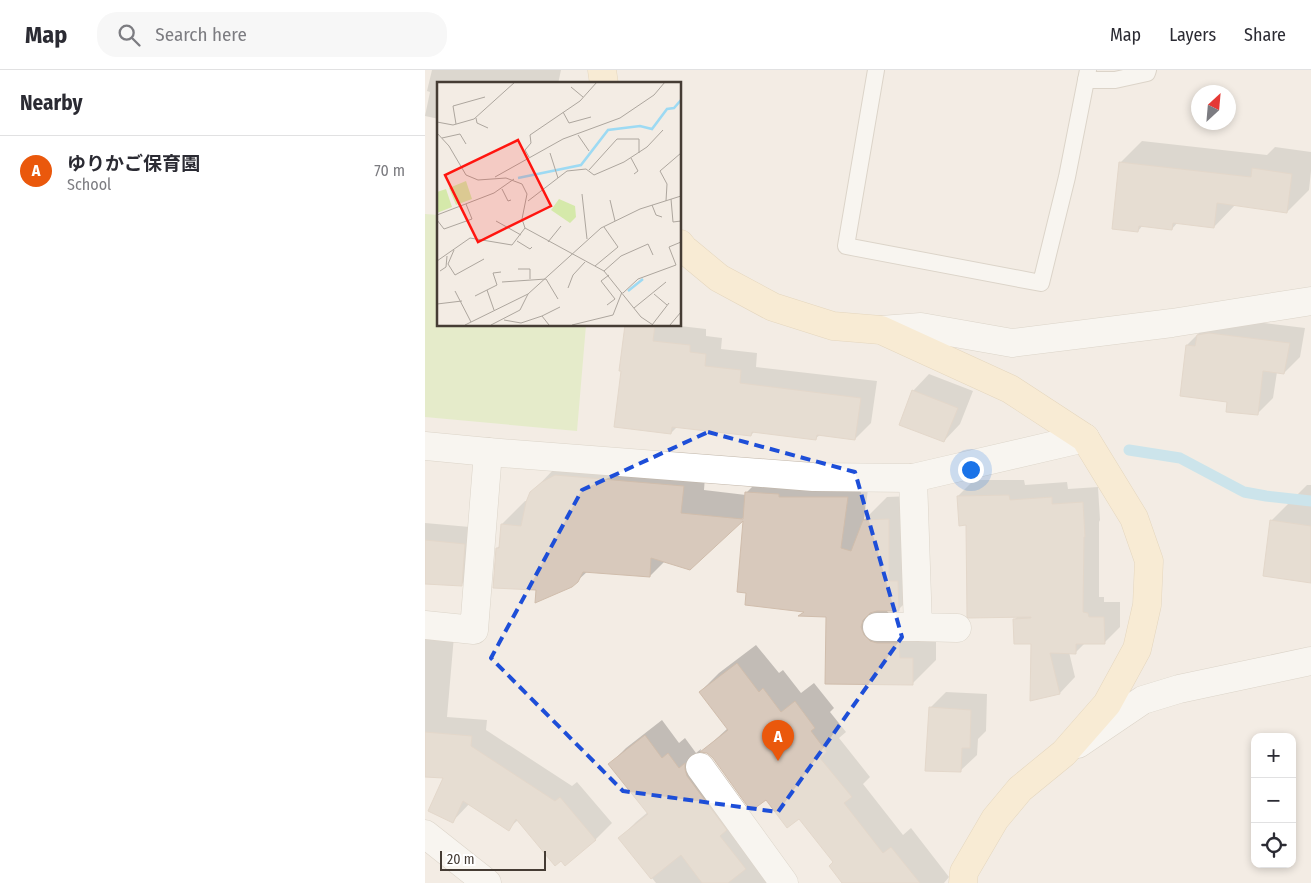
<!DOCTYPE html>
<meta charset="utf-8">
<style>
body{margin:0;font-family:"Fira Sans Condensed","Noto Sans JP",sans-serif;background:#f7f7f7;color:#2b2b33}
.controls{position:absolute;right:15px;bottom:15px;display:grid;overflow:hidden;border-radius:10px;box-shadow:0 2px 8px #0003}
.controls button{width:45px;height:45px;display:grid;place-items:center;padding:0;border:0;border-bottom:1px solid #e1e1e2;background:#fff;color:#2b2b33;font:25px sans-serif}
.compass{position:absolute;left:766px;top:15px;width:45px;height:45px;border-radius:50%;background:#fff;box-shadow:0 2px 8px #0003;rotate:26deg}
.scale{position:absolute;left:15px;bottom:12px;width:106px;box-sizing:border-box;padding-left:5px;border:2px solid #453c34;border-top:0;font-size:14px;line-height:18px;white-space:nowrap;color:#453c34;-webkit-text-stroke:4px #fff;paint-order:stroke}
.you{position:absolute;left:545px;top:399px;width:18px;height:18px;margin:-12px;border:4px solid #fff;border-radius:50%;background:#1a73e8;box-shadow:0 0 0 8px #1a73e833}
.badge{display:grid;place-items:center;width:32px;height:32px;border-radius:50%;background:#ea580c;color:#fff;font-size:16px;font-weight:700}
.pin{position:absolute;translate:-50% -41px;filter:drop-shadow(0 1px 2px #0008)}
.pin::after{content:'';position:absolute;top:26px;width:18px;height:15px;background:inherit;clip-path:polygon(0 0,100% 0,50% 100%)}
.list{margin:0;padding:0;list-style:none}
h2{display:flex;justify-content:space-between;align-items:center;height:65px;margin:0;padding:0 20px;font-size:21px}
h2 small{font-size:16px;font-weight:400;color:#7c7c81}
.list li{display:grid;grid-template-columns:32px 1fr auto;gap:15px;align-items:center;box-sizing:border-box;height:70px;padding:0 20px;border-top:1px solid #e1e1e2}
.list b{display:block;font-size:19px;white-space:nowrap}
.list p{margin:0;font-size:16px;white-space:nowrap;color:#7c7c81}
.list em{font-size:16px;font-style:normal;color:#7c7c81}
.icon{flex:none;width:28px;height:28px;fill:none;stroke:currentColor;stroke-width:2;stroke-linecap:round;stroke-linejoin:round}
.map{position:relative;flex:none;width:886px;height:813px;overflow:hidden}
header{display:flex;align-items:center;gap:30px;box-sizing:border-box;height:70px;padding:0 25px;background:#fff;border-bottom:1px solid #e1e1e2}
header strong{font-size:24px}
nav{display:flex;gap:28px;margin-inline-start:auto;font-size:18px}
.search{width:350px;height:45px;background:#f7f7f7;display:flex;align-items:center;gap:12px;box-sizing:border-box;padding:0 18px;border-radius:20px;color:#7c7c81;font-size:19px}
main{display:flex}
aside{flex:1;background:#fff}
.map>svg:first-child{display:block}
.green{fill:#d5e9aa}
.shadow{fill:#0003}
.lines{fill:none;stroke-linecap:round;stroke-linejoin:round}
.stream{stroke:#9ddaf3;stroke-width:11}
.building{fill:#d8c9bc;stroke:#d0bdac}
.lane-casing{stroke:#c1b6a9;stroke-width:18}
.street-casing{stroke:#c1b6a9;stroke-width:29}
.secondary-casing{stroke:#d5bb91;stroke-width:29}
.lane{stroke:#fff;stroke-width:16}
.street{stroke:#fff;stroke-width:28}
.secondary{stroke:#ffe9c2;stroke-width:28}
.marked{fill:none;stroke:#1d4ed8;stroke-width:4;stroke-dasharray:10 6;stroke-linejoin:round}
.inset-river{fill:none;stroke:#9ddaf3;stroke-width:2.5}
.inset-road{fill:none;stroke:#ada69e;stroke-width:1}
.view{fill:#ff150f;fill-opacity:0.15;stroke:#ff150f;stroke-width:2.5}
.inset-edge{fill:none;stroke:#453c34;stroke-width:2.5}
</style>
<header>
<strong>Map</strong>
<div class="search"><svg class="icon" aria-label="search" viewBox="0 0 24 24"><circle cx="10" cy="10" r="6"/><path d="M15 15l6 6"/></svg>Search here</div>
<nav><a>Map</a><a>Layers</a><a>Share</a></nav>
</header>
<main>
<aside>
<h2>Nearby<small></small></h2>
<ul class="list">
<li><span class="badge">A</span><div><b>ゆりかご保育園</b><p>School</p></div><em>70 m</em></li>
</ul>
</aside>
<div class="map">
<svg width="886" height="813" viewBox="0 0 886 813">
<rect width="100%" height="100%" fill="#f3ece4"/>
<path class="green" d="M0,144L14,145V255H161L152,361L0,347Z"/>
<g class="shadow">
<path d="M7,0H136L133,14H14V49L0,46L5,22L2,21Z"/>
<path d="M717,71L842,85L850,77L886,82V101L884,120L862,142L811,134L789,157L753,152L747,159L718,155L713,161L695,93Z"/>
<path d="M800,248L880,258L875,287L859,303L852,302L848,328L832,344L804,331L762,275L778,259Z"/>
<path d="M201,255H246L281,259V266L297,268L296,279L332,283L331,297L452,311L446,353L430,369L395,365L391,368L330,361L326,365L252,357L246,363Z"/>
<path d="M504,304L548,321L535,354L519,371L488,321Z"/>
<path d="M281,393L279,420L321,425V423L344,400L445,404L439,450L462,427L487,426L496,517L473,540H461L468,548L511,566V590L488,613L402,546L376,545L380,541L322,522L319,447L265,499L240,491L225,506L163,501L152,511L112,519L72,478L76,475L77,454L100,431H102L106,423L129,399Z"/>
<path d="M549,410H599L600,415L642,412L643,419L673,417L675,450L674,452V527H679V532H695V557L679,573H660L650,583L644,582L650,607L635,623L606,629L607,573L590,549L593,546L543,454L533,426Z"/>
<path d="M882,415H886V512L846,451Z"/>
<path d="M0,453L56,458L53,498L36,515L0,512Z"/>
<path d="M0,564L29,566L22,647L62,650L61,660L147,716L152,712L187,753L171,769L140,794L93,750L83,759L45,733L28,751L20,707L0,705Z"/>
<path d="M331,575L354,603L358,600L376,623L389,613L409,638L405,642L421,662L414,668L445,707L438,714L478,765L486,758L524,807L519,813H419L409,792L374,747L341,728L282,682L278,681L303,658L275,622L294,603Z"/>
<path d="M521,622L562,624L561,661L553,669L552,685L535,701L505,638Z"/>
<path d="M237,650L254,673L260,668L271,683L276,679L275,684L278,690L359,813H231L195,768L211,752L223,742L185,694L201,678Z"/>
</g>
<g class="lines">
<path class="stream" d="M704,380L755,388L819,422L841,426L886,431"/>
</g>
<g class="building">
<path d="M694,92L826,107L827,98L867,104L862,143L792,133L789,158L748,153L747,160L714,156L713,162L687,159Z"/>
<path d="M200,255H230L228,271L265,275V282L281,284L280,296L316,300L315,313L436,328L430,370L392,365L391,370L327,362L326,366L247,357L246,364L189,357L196,301H194Z"/>
<path d="M784,263L865,273L859,304L838,301L833,345L801,342L802,332L755,326L761,275L770,276L772,265Z"/>
<path d="M487,320L533,338L519,372L474,355Z"/>
<path d="M130,405L259,416L256,443L318,449L320,422L354,424V427H423L416,478L426,481L438,450L464,449V511H473L474,541H452L445,543L438,550L436,557L439,565L445,571L452,573H474L475,588H488V615L400,614L401,547L373,546L379,542L320,535L321,523L312,522L318,451L265,500L226,488L225,507L158,502L153,512L147,517L110,533L111,520L68,518L71,478H74L76,454L96,456L101,432L105,422L117,412Z"/>
<path d="M584,425L585,430L627,427V434L658,432L660,467H659L658,542L663,543L664,547H679L680,574H651V584L625,583L635,624L605,631L606,574H589L588,549L606,548V547L543,548L542,547L541,455L534,456L532,426Z"/>
<path d="M845,450L886,456V513L838,506Z"/>
<path d="M0,470L40,474L37,516L0,514Z"/>
<path d="M312,593L334,622L338,618L356,642L370,631L390,658L386,661L402,682L395,688L427,727L419,733L458,783L466,777L495,813H417L404,796L408,792L374,749L362,758L341,730L326,741L288,688L282,683L275,682L303,660L274,622Z"/>
<path d="M504,637L546,640L545,678H537L536,702L500,701Z"/>
<path d="M0,662L47,666L46,676L130,731L135,727L171,770L140,796L136,791L130,796L91,749L84,761L38,731L28,753L3,741L18,708L0,707Z"/>
<path d="M220,665L237,688L243,683L254,698L260,693V699L262,706L302,760L295,766L321,799L303,813H277L256,785L226,809L193,768L223,744L183,694Z"/>
</g>
<g class="lines">
<defs>
<g id="lane">
<path d="M451,0L421,176L616,213L642,107L663,0"/>
<path d="M661,10H690L722,3L723,0"/>
</g>
<g id="street">
<path d="M456,260L496,257L587,273L747,253L886,231"/>
<path d="M0,376L63,382L388,407L488,408L660,368"/>
<path d="M488,408L493,557L532,558"/>
<path d="M0,555L49,560L63,382"/>
<path d="M452,557H493"/>
<path d="M653,674L718,630L754,619L886,591"/>
<path d="M275,697L359,813"/>
<path d="M0,764L62,813"/>
</g>
<g id="secondary">
<path d="M177,0L179,14"/>
<path d="M255,174L259,179L294,208L348,237L408,256L456,260L585,319L660,368L709,448L724,491L722,535L712,579L682,634L639,683L595,719L570,749L539,802L538,813"/>
</g>
</defs>
<use href="#lane" class="lane-casing"/>
<use href="#street" class="street-casing"/>
<use href="#secondary" class="secondary-casing"/>
<use href="#lane" class="lane"/>
<use href="#street" class="street"/>
<use href="#secondary" class="secondary"/>
</g>
<path d="M0 0H886V813H0ZM283,362L430,402L477,567L353,742L198,721L66,588L157,420Z" fill="#f3ece4" fill-opacity=".55" fill-rule="evenodd"/>
<path class="marked" d="M283,362L430,402L477,567L353,742L198,721L66,588L157,420Z"/>
<g transform="translate(12 12)">
<rect width="244" height="244" fill="#f3ece4"/>
<path d="M29,99L35,117L19,123L12,106ZM9,107L15,125L0,131V110ZM122,117L138,124L139,135L133,141L114,128Z" fill="#d5e9aa"/>
<path class="inset-river" d="M81,96L144,83L171,48L203,44L215,47L230,27L237,26L244,18M191,209L206,197"/>
<path class="inset-road" d="M134,5L146,15M126,30L132,41L154,35M39,36L40,41L51,46M0,40L16,43L37,37L78,0M19,42L16,24L48,15M0,51L12,64L29,93L41,98L69,96L85,102L90,112L85,137L88,146L167,189L204,235L216,243M141,53L152,69M5,56L23,52L29,62M113,71L121,96M92,75L88,68L94,61L93,53L143,19L160,0M194,76L201,89L197,92M152,88L180,57H202V71M58,95L126,57L183,36L217,13L228,0M65,107L71,119L74,118M145,112L150,157M234,117L236,140L244,139M173,118L178,139M91,119L130,89L149,87L157,93L187,80L210,65L226,48M229,119L230,102L223,89L244,71M215,123L219,133L225,135M0,133L57,111L77,97M0,138L7,147L35,137L29,122M59,139L84,153M80,159L93,167L95,165M111,160L124,144M17,168L11,182L18,193L47,177M0,179L33,156L75,163L88,146M158,184L181,165L167,145M81,187H93V197M3,189L9,185L10,174M167,189L184,174L211,162L216,173M109,197L121,217M65,200L109,197M131,206L136,193L148,180M50,208L57,228M18,209L34,240M186,211L201,197L239,183L232,165L244,160M217,212L230,223M38,214L60,203L56,191L64,190M0,222L25,219M170,223L178,217L164,199L172,193M197,226L229,200M105,234L123,225M67,238L84,241L105,234L112,243M28,243L91,212L164,146L203,127L244,114M54,243L83,228L91,212M135,243L176,233L185,210M215,243L232,221M233,243L244,230"/>
<path class="view" d="M81,58L114,124L41,160L8,93Z"/>
<rect width="244" height="244" class="inset-edge"/>
</g>
</svg>
<div class="controls">
<button>+</button>
<button>−</button>
<button><svg class="icon" aria-label="locate" viewBox="0 0 24 24"><circle cx="12" cy="12" r="6"/><path d="M12 2v4M12 18v4M2 12h4M18 12h4"/></svg></button>
</div>
<svg class="compass" viewBox="-18 -18 36 36"><path d="M0-13l5 13h-10z" fill="#e53935"/><path d="M0 13l5-13h-10z" fill="#7c7c81"/></svg>
<div class="scale">20 m</div>
<div class="you"></div>
<div class="pin badge" style="left:353px;top:691px">A</div>
</div>
</main>
